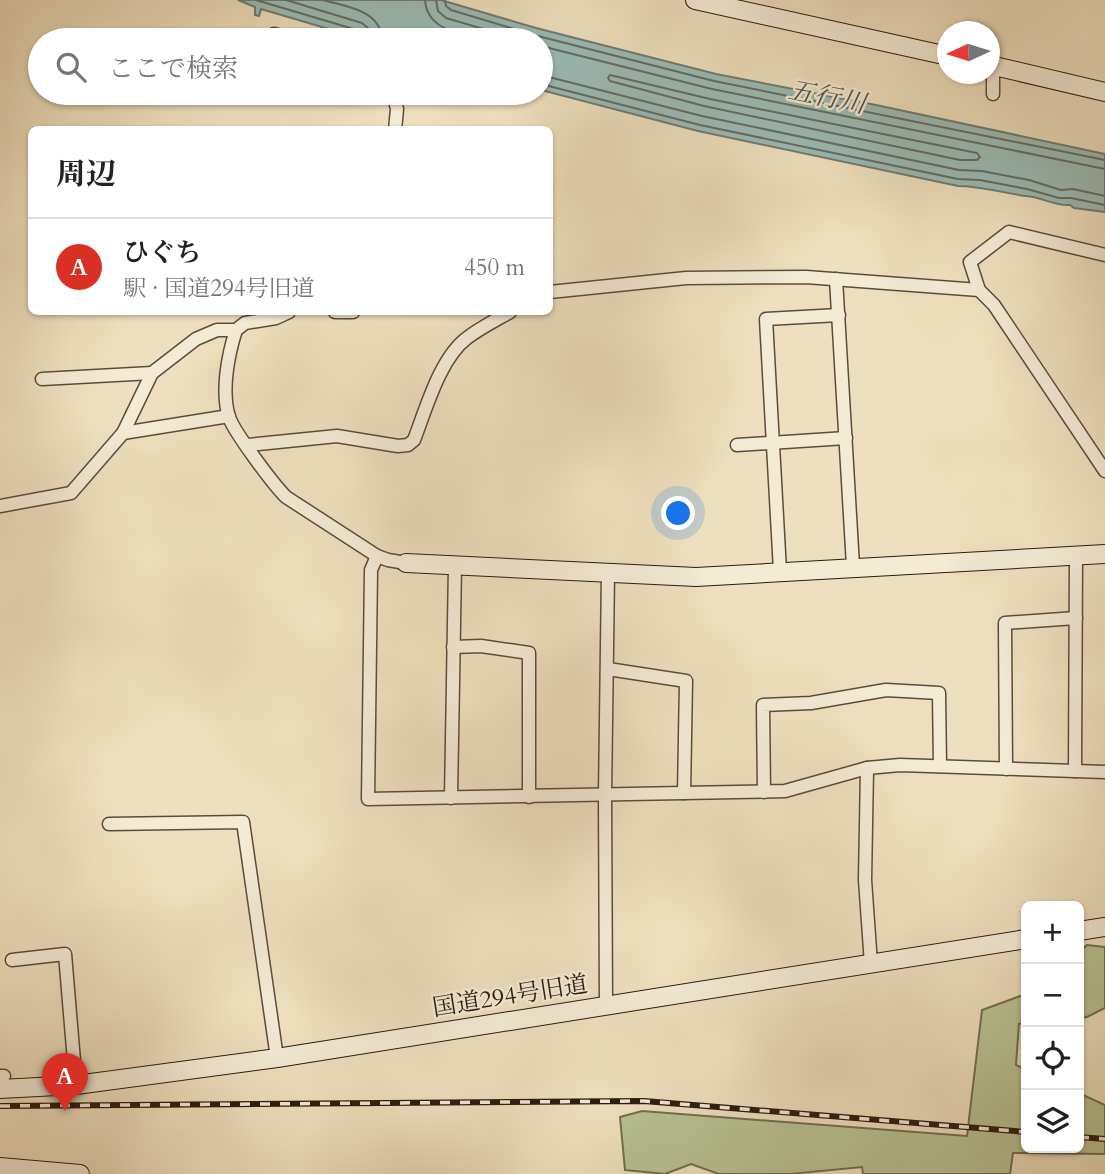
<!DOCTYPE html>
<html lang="ja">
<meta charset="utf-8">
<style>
body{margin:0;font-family:Cardo,"Noto Serif JP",serif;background:#f2f2f2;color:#222}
.controls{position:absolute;right:21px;bottom:21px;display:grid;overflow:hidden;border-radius:10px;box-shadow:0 2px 5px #0004}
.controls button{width:63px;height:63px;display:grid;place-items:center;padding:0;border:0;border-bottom:2px solid #e0e0e0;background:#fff;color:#222;font:35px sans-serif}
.compass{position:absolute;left:937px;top:21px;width:63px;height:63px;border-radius:50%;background:#fff;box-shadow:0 2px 5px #0004;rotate:266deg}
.you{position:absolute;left:679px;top:514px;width:24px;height:24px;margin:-18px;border:5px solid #fff;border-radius:50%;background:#1a73e8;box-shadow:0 0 0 10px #1a73e833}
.badge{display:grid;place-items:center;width:46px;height:46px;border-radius:50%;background:#d93025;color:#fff;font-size:23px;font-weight:700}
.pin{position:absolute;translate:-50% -58px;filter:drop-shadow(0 2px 4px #0008)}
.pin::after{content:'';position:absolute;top:37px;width:24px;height:21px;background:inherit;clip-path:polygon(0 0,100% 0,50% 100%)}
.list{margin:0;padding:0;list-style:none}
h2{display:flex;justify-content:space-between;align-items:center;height:91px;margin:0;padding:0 28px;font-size:30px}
h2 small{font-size:23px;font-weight:400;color:#767676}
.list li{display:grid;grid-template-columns:46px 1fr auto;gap:21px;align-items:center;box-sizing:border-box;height:98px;padding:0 28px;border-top:2px solid #e0e0e0}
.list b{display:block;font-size:26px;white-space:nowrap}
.list p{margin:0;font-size:23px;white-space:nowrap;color:#767676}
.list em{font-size:23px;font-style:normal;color:#767676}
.icon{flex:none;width:38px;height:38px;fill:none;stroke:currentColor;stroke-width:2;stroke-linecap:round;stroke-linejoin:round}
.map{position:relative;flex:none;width:1105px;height:1174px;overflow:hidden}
.search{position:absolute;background:#fff;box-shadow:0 2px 5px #0004;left:28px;top:28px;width:525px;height:77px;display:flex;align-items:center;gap:18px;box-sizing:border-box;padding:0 24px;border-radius:38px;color:#767676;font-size:26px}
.panel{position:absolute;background:#fff;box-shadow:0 2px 5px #0004;left:28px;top:126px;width:525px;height:189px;border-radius:10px}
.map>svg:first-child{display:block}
.green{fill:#b8c292;stroke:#726e51;stroke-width:2}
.water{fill:#9bbcb7;stroke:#6e7c74;stroke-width:2}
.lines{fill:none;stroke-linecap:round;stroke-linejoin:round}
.shore{stroke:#636c64;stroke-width:2}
.street-casing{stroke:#5c4c3c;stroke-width:15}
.secondary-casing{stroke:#2b1b10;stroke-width:20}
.street{stroke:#f4ebd5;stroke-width:12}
.secondary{stroke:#f4ebd5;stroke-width:18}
.rail-casing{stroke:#2b1b10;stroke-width:6}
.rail{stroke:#f4ebd5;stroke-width:3.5;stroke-dasharray:10;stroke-linecap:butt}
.labels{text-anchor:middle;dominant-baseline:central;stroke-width:5;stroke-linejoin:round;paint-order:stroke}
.street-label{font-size:24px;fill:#2b1b10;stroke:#f4ebd5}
.water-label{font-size:26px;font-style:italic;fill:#52534a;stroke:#f4ebd5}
</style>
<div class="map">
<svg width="1105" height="1174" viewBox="0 0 1105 1174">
<rect width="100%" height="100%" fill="#eee0be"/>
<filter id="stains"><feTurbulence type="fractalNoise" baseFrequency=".00286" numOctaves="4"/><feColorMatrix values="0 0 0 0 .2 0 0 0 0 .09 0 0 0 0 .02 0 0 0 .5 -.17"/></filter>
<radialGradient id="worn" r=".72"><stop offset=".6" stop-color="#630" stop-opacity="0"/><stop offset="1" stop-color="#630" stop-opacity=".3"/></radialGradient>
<g class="green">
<path d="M1087,945L1105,947V1008L1087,1017L1079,1018V952Z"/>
<path d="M1026,994V1023L1019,1024L1016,1065L1026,1070V1148H1079V1093L1105,1105V1154L1013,1153L1010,1174H863L862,1167L790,1174H719L691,1164L665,1174L625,1170L620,1117L642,1111L967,1136L982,1010Z"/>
</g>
<path class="water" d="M238,0H441L536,28L716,74L876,105L1105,154V212L1074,208L1070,205C1054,206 1042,197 1026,196C1003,193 981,186 958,186L698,131L541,90V40H366L261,9L259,16L255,15V7Z"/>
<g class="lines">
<g class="shore">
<path d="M256,0L357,30L362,34L363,40"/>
<path d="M286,0L362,23L369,29L372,40"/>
<path d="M323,0C347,7 381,10 382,40"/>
<path d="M425,0C427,31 461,33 484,40"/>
<path d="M436,0L438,11L446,18L521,40"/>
<path d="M445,0L446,6L451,10L534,35L714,81L1105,160"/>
<path d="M541,46L712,89L1105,169"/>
<path d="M541,75L702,116L959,170L982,171L1029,180L1061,190L1073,189L1105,196"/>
<path d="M610,75L710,99L977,153L980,157L977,160H960L704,106L610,81L608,78Z"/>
<path d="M541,84L700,125L958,179L980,180L1027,189L1059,198H1071L1105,205"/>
</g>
<defs>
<g id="street">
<path d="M274,34L293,40"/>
<path d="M393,93L397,109L395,130"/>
<path d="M993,94V66"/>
<path d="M1105,255L1009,232L970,262L979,290L994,305L1105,471"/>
<path d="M836,279L853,566"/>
<path d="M550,292L686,278L806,277L979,290"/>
<path d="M335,312H353"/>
<path d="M236,330C228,355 221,391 229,417C234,432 273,484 286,497L377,556L388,560L406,563"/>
<path d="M42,379L152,373"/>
<path d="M123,433L229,416"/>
<path d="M248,445L337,436L398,446L408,445L414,440C426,409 440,358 467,338C480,328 496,320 510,312"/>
<path d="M737,445L846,438"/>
<path d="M0,506L71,493L123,433L152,373L196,339L217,330H236L245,323L276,318L289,312"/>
<path d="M377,556L371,570L368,799L785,791L867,768L900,765L1105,772"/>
<path d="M780,571L766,319L839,315"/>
<path d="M453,647L481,646L529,653V797"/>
<path d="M608,669L686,681L684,793"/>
<path d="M867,768L865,880L871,964"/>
<path d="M1006,769L1005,623L1076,618"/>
<path d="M1075,771L1076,555"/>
<path d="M764,792L763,705L811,703L886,690L939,693L940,766"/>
<path d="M451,798L455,565"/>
<path d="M109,824L243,822L277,1058"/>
<path d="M12,960L65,954L76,1085"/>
<path d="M606,1006L605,795L608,573"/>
<path d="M0,1076H4"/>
</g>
<g id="secondary">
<path d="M695,0L948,56"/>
<path d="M990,65L1105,92"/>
<path d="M406,563L696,577L1105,554"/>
<path d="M1079,931L1105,927"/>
<path d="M0,1089L76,1085L277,1058L1026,939"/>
<path d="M0,1167L80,1174"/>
</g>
</defs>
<use href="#street" class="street-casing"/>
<use href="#secondary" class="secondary-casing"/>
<use href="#street" class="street"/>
<use href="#secondary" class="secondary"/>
<defs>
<g id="rail">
<path d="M0,1106L644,1101L1026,1132"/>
<path d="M1079,1137L1105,1139"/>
</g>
</defs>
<use href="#rail" class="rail-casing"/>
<use href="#rail" class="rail"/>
</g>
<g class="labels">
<g class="street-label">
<text transform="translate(510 996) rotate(-9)">国道294号旧道</text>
</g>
<g class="water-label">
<text transform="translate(827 97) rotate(11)">五行川</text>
</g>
</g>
<rect width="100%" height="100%" filter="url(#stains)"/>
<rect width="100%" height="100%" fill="url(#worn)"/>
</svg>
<div class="controls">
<button>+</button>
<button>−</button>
<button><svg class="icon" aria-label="locate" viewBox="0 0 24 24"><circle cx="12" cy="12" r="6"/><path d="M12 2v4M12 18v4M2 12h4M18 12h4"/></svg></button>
<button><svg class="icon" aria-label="layers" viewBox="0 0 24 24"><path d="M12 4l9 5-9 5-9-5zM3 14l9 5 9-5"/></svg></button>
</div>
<svg class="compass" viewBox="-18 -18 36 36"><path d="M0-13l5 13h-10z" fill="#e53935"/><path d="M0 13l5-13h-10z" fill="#767676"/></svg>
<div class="you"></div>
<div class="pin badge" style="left:65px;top:1111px">A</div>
<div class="search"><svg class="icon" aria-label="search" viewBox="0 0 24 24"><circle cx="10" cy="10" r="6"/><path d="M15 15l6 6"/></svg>ここで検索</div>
<section class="panel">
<h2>周辺<small></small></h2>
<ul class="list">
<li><span class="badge">A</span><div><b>ひぐち</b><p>駅 · 国道294号旧道</p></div><em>450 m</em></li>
</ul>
</section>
</div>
